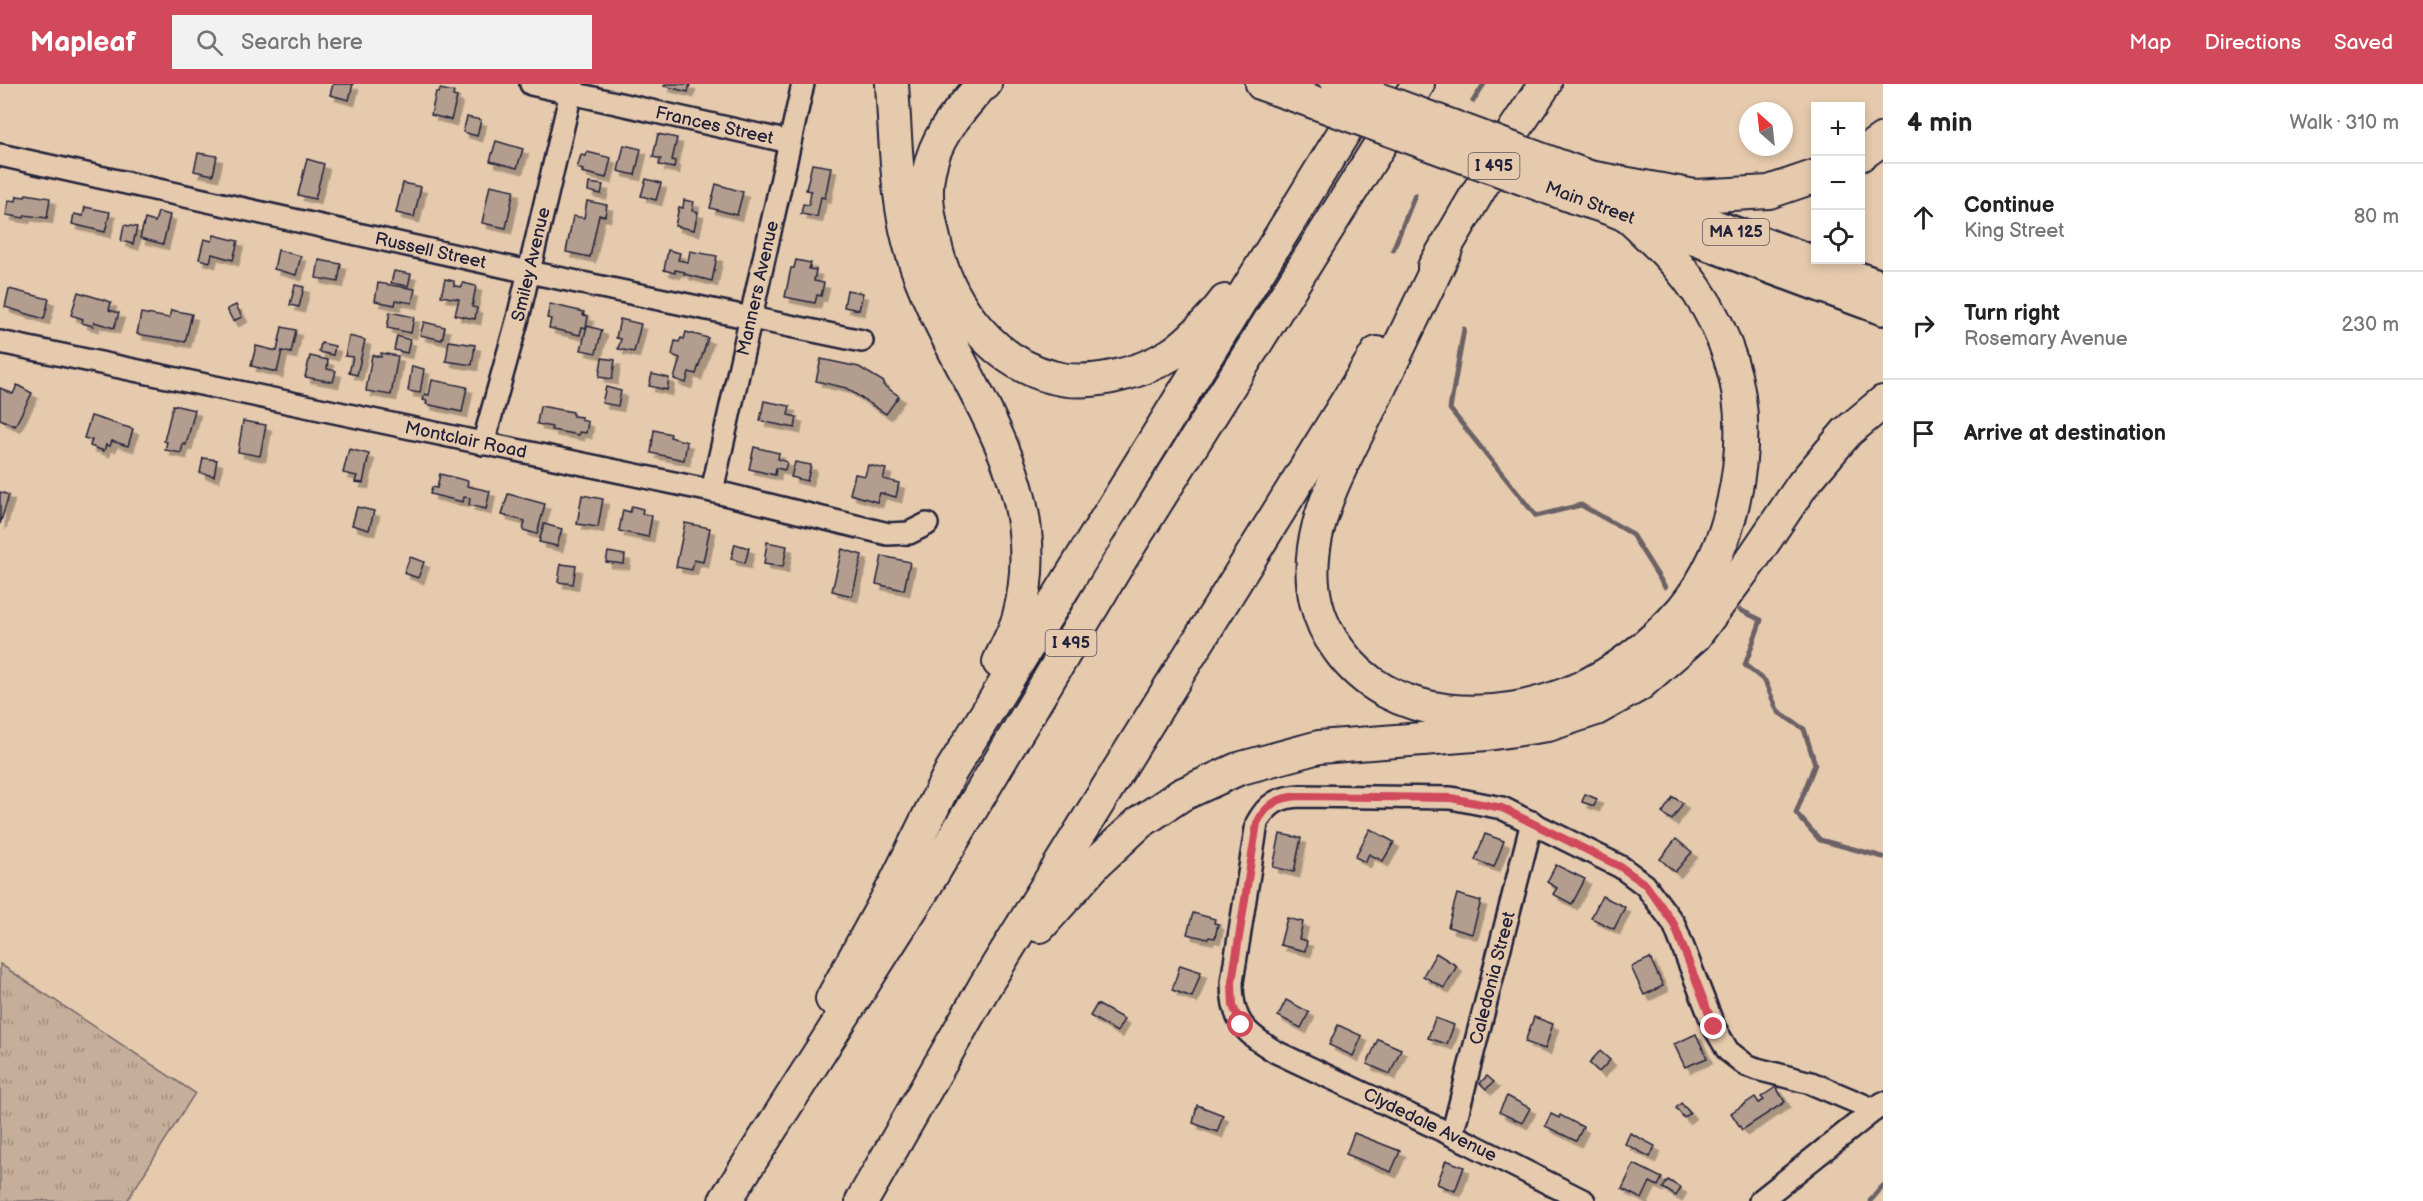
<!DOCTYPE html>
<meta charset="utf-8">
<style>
body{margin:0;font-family:"Balsamiq Sans",sans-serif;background:#f2f2f2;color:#222}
.controls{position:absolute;right:18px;top:18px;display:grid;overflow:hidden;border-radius:0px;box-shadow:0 3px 9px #0003}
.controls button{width:54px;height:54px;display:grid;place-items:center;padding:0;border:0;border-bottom:2px solid #e0e0e0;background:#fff;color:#222;font:30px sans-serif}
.compass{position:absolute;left:1739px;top:18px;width:54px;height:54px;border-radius:50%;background:#fff;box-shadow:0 3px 9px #0003;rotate:333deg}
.stop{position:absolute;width:18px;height:18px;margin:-14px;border:4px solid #d1495b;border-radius:50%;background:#fff}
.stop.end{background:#d1495b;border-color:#fff;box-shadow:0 2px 6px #0008}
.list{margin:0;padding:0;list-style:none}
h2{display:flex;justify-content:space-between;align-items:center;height:78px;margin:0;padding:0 24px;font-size:26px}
h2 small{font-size:20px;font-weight:400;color:#767676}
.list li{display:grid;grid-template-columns:39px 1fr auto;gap:18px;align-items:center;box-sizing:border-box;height:108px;padding:0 24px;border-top:2px solid #e0e0e0}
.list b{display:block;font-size:22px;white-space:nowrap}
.list p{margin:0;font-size:20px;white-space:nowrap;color:#767676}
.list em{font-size:20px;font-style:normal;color:#767676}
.icon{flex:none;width:33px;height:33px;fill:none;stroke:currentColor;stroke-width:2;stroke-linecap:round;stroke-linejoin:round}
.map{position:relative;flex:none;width:1883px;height:1117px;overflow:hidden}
header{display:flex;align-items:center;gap:36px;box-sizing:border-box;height:84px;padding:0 30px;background:#d1495b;color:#fff}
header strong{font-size:28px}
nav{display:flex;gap:33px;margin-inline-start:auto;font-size:21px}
.search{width:420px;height:54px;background:#f2f2f2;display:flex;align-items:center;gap:15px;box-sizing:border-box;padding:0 21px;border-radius:0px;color:#767676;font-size:22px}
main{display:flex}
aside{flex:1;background:#fff}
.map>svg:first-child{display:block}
.grass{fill:url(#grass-tufts);stroke:#74686a;stroke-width:1.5}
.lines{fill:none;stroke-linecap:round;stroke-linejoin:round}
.stream{stroke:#6c6266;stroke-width:5}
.building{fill:#b39d8f;stroke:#22223b;stroke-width:1.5;filter:url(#shadow)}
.minor-casing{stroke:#22223b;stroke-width:26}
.major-casing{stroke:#22223b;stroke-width:32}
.highway-casing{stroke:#22223b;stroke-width:36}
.minor{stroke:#e6caad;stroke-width:21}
.major{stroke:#e6caad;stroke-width:27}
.highway{stroke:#e6caad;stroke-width:32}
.highway-bridge-casing{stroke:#22223b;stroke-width:36;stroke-linecap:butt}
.highway-bridge{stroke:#e6caad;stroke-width:32}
.route{stroke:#d1495b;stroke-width:8}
.labels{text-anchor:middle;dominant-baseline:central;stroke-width:4.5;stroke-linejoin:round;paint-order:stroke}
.shield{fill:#e6caad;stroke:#5d545d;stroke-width:1.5}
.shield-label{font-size:16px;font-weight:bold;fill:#22223b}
.street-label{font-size:18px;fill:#22223b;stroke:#e6caad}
</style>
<header>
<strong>Mapleaf</strong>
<div class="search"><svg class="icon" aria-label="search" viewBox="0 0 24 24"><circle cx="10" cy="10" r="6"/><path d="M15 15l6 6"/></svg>Search here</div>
<nav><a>Map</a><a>Directions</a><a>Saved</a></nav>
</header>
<main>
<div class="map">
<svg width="1883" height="1117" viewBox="0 0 1883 1117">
<defs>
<pattern id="grass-tufts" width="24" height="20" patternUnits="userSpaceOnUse" patternTransform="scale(1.5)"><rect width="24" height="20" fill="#c6af9a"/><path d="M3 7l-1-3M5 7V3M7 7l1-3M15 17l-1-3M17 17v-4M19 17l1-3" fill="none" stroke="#a08e7f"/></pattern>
<filter id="shadow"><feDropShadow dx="5.5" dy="5.5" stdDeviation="0" flood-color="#0004"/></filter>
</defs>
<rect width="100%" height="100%" fill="#e6caad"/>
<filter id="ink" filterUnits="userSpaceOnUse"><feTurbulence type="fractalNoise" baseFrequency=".0167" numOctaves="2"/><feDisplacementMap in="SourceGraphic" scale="12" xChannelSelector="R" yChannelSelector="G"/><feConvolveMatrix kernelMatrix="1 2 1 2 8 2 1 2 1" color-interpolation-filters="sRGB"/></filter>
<g filter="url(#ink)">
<path class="grass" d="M0,880L195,1009L127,1117H0Z"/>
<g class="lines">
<g class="stream">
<path d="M1473,17L1484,0"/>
<path d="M1393,166L1415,111"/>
<path d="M1464,245L1450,325L1536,432L1581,421L1631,449L1665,503"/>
<path d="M1740,526L1761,536L1745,581L1765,597L1778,628L1804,645L1815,680L1796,729L1820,756L1883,773"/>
<path d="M1870,1117L1883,1102"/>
</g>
</g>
<g class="building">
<path d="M333,0H353L349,16L330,11Z"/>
<path d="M665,0H690L688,8L664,2Z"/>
<path d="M440,5L454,8L453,12L457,13L451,36L431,31L436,8L439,9Z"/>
<path d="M467,33L481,36L477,52L463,48Z"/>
<path d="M658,50L677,54L672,76L675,77L674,84L659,81L661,75L653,73Z"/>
<path d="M496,57L523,65L517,84L490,77Z"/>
<path d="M624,61L641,65L635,91L618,87Z"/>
<path d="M587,68L611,74L606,94L582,88L583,86L577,84L581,71L586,72Z"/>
<path d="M198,69L217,72L213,91L194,87Z"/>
<path d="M307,75L324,80L315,115L298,111Z"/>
<path d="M812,80L831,83L825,114L821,113L817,133L801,130L803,120L809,121L811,107L806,106Z"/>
<path d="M646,95L661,99L656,116L641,112Z"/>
<path d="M403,99L421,103L414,133L396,129Z"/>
<path d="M589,99L603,101L601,110L588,107Z"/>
<path d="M716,100L743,108L737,131L710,124Z"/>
<path d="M490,101L514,106L506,144L482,139Z"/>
<path d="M26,110L50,114L47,134L25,131L24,134L6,131L9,116L16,117L17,112L25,113Z"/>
<path d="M684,116L694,118L692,127L698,128L694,146L675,142L679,123L683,124Z"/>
<path d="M587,117L607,121L605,132L599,131L590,173L566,168L573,132L584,134Z"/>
<path d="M85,123L110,128L105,148L72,140L74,130L83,132Z"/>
<path d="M158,128L170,131L163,160L140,154L145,135L155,138Z"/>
<path d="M124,141L137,143L133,160L121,157Z"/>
<path d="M214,151L238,157L233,176L212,170L210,178L199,175L204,155L212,157Z"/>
<path d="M278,166L301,172L296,191L274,185Z"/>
<path d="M668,166L680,169L678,176L688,178L690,167L717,172L712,197L684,190L685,188L675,186V189L664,186Z"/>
<path d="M319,176L341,180L338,198L316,194Z"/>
<path d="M796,176L811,179L809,185L816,186L814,197L824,199L821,212L817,211L815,219L785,213L791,184H794Z"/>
<path d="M394,187L411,190L408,202L391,199Z"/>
<path d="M445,195L454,197V202L462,203L463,199L476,202L472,223L477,224L475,235L455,231L459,215L441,212Z"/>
<path d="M378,199L415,205L412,219L396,216L395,221L375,217Z"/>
<path d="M295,201L304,203L299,223L290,221Z"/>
<path d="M9,205L49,215L44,235L5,223Z"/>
<path d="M847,206L863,209L859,226L844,223Z"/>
<path d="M78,208L111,218L109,226L119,229L114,244L94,238L93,242L82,239L83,235L71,231Z"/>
<path d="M550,220L584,228L583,231L588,232L586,244L582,243L580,251L549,244L551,235L547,234Z"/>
<path d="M236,221L242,233L233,237L227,225Z"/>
<path d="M171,226L192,230L185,258L137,250L141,229L169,234Z"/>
<path d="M390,228L414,233L411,249L387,244Z"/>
<path d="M620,235L641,240L634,268L618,265L621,255L616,254Z"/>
<path d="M424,238L445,243L442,256L420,251Z"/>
<path d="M587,242L602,246L596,269L581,266Z"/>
<path d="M282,243L296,246L291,269L282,267L277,288L251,282L256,262L277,267Z"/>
<path d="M686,248L708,254L696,290L689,288L686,299L674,295L680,274L672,271L675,257L679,258L681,254L684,255Z"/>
<path d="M349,252L365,256L357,291L349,289L353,273L345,272Z"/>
<path d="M397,252L410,256L407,269L394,266Z"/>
<path d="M449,257L475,261L472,281L446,277Z"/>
<path d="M321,259L335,262L333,271L319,268Z"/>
<path d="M381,269L398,272L391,311L366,307L372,271L381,273Z"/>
<path d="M310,272L328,276L327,285L336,287L333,298L305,293Z"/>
<path d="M602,274L615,276L612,295L599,293Z"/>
<path d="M821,275L859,283L884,298L883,301L899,312L886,330L846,304L816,297Z"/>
<path d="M412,282L424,285L420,309L408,307Z"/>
<path d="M652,290L669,294L667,306L649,302Z"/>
<path d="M432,296L467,303L462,328L426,320L427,317L423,316L425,310L429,311Z"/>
<path d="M17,301L32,309L15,342L0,335V304L13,310Z"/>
<path d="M606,303L621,307L618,322L602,319Z"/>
<path d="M764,317L790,322L788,331L797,333L795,344L760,337Z"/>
<path d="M173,321L195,326L186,361L183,360L181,369L165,366L167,358L164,357Z"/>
<path d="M540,322L573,328V332L582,333V336L588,338L586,349L579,348V351L551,346L552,343L537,340Z"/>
<path d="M91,332L133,345L128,362L112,357L110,362L106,361L104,367L90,362L92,356L84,354Z"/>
<path d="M243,337L266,341L260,372L238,368Z"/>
<path d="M654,346L671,350L670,353L687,358L684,376L651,369Z"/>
<path d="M754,363L779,369L778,375L787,378L785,386L776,384L775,391L749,385Z"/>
<path d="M349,365L369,370L363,399L355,398L357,392L343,389Z"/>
<path d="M203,374L217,376L214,392L200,389Z"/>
<path d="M795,378L811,381L807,397L791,393Z"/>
<path d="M868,381L886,385L883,395L899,399L896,413L880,409L877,418L850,410L855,390L865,392Z"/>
<path d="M440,390L468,397L467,402L490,407L486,425L469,421L470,414L464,413L463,418L430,410L432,403L437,404Z"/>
<path d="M0,408L9,411L0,440Z"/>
<path d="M508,410L545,420L537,450L523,446L525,437L502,431Z"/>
<path d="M582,411L603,415L598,443L577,440Z"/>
<path d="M632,422L643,425L642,430L652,432L648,453L619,447L623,426L630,428Z"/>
<path d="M357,423L374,427L369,446L352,441Z"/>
<path d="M685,439L710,444L703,478L694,476L692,486L676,483Z"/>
<path d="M544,440L562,445L557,462L539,458Z"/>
<path d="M767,458L787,462L783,483L764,480Z"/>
<path d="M735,460L749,464L745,479L731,475Z"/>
<path d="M842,465L862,471L852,512L832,507Z"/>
<path d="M608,468L625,471L624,480L606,478Z"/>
<path d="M882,472L910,478L904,506L876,500Z"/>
<path d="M410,473L424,478L418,494L404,489Z"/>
<path d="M561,480L576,482L573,500L558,498Z"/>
<path d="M1585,710L1597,715L1594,722L1582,718Z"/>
<path d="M1673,713L1683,719L1672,736L1662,729Z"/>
<path d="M1370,745L1394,758L1383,777L1369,770L1365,778L1355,773Z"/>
<path d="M1280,750L1301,754L1294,788L1273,783Z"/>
<path d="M1485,750L1504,757L1494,783L1475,776Z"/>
<path d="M1676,755L1692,768L1675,788L1660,775Z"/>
<path d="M1556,781L1585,795L1572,820L1553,810L1557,804L1547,798Z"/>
<path d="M1457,810L1481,817L1472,850L1448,843Z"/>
<path d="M1602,812L1625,823L1614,845L1591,834Z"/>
<path d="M1193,829L1215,835L1214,839L1218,840L1215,854L1209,853L1208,855L1187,850Z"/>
<path d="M1287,834L1303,838L1299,855L1307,857L1305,867L1280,861Z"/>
<path d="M1436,869L1457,882L1444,904L1423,892Z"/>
<path d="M1650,874L1663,902L1644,911L1631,883Z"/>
<path d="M1180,881L1201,888L1192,913L1172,906Z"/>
<path d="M1286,916L1309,928L1301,944L1278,932Z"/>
<path d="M1097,920L1124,935L1117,948L1090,932Z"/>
<path d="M1534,933L1553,940L1545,965L1525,958Z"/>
<path d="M1435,934L1454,941L1447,960L1428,954Z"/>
<path d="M1338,941L1362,952L1353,972L1329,961Z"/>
<path d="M1696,950L1707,974L1685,983L1674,960Z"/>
<path d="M1378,955L1401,965L1390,990L1367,980Z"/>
<path d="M1600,967L1610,976L1599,988L1589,979Z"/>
<path d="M1487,992L1494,998L1486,1005L1480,999Z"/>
<path d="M1776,1003L1785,1018L1742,1046L1731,1029L1755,1013L1759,1019L1764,1016L1761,1013Z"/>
<path d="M1507,1012L1530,1024L1522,1039L1499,1028Z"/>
<path d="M1681,1019L1690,1029L1684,1034L1676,1024Z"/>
<path d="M1197,1021L1223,1031L1217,1048L1193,1039Z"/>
<path d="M1551,1030L1559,1034L1560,1031L1583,1043L1576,1057L1545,1042Z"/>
<path d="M1354,1049L1400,1067L1391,1088L1346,1070Z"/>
<path d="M1630,1049L1655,1062L1650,1073L1625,1060Z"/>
<path d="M1446,1076L1464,1083L1455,1107L1437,1100Z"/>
<path d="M1634,1080L1662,1094L1658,1102L1650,1098L1642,1115L1622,1105Z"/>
<path d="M1668,1096L1681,1104L1676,1112L1663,1104Z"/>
</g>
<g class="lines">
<defs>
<g id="minor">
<path id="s1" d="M531,0L790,58"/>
<path id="s2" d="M0,71L529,188L862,257"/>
<path id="s3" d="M0,258L712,407L888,450L909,449L927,440"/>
<path id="s4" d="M483,360L518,234L573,0"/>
<path id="s5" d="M712,407L803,0"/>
<path id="s6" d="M1452,1051L1532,738"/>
<path d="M1584,1117L1469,1059L1276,968C1244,948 1232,938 1232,898L1257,739C1267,720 1279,713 1300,712L1451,714L1502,724L1621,783L1645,801L1674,840L1714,943L1728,967L1746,981L1757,985L1811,999L1875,1026"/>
<path d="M1760,1117L1883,1019"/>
</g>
<g id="major">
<path d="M1636,111L1883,201"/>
<path d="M1631,134L1883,227"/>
</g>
<g id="highway">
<path d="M892,0C896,61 896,126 917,184C960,303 1054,397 1019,532C1015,547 1006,563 999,578"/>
<path d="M985,0L980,3C957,30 936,51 929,87C923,114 931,142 937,168C952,223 994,278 1052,293C1087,303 1139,290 1170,271C1187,261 1213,233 1225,217"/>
<path d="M1262,0L1311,17"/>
<path d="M1860,71L1883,55"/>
<path d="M1589,93L1695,112L1769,108L1816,92"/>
<path d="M1446,165C1419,221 1392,277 1365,334C1345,375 1321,417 1314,464C1309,500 1316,536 1338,565C1391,640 1498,640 1576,606C1616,588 1653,559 1682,526C1707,496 1725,457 1733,419C1744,370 1746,322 1730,274C1714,225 1688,188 1650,153C1642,146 1634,136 1625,131C1609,123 1591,119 1574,113"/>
<path d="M1434,183L1515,45L1545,0"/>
<path d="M1040,842L1096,779L1139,739L1181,711L1238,685L1319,663L1487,650L1548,641L1596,625L1639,601L1695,552L1755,471L1803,400L1847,348L1883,318"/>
<path d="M832,915L894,802L951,687L1367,11"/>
<path d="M725,1117L920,811L1119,478L1418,0"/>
<path d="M862,1117L986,900L1377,269"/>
</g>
</defs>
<use href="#minor" class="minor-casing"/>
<use href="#major" class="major-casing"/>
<use href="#highway" class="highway-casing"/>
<use href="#minor" class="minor"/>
<use href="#major" class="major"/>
<use href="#highway" class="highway"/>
<defs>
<g id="highway-bridge">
<path d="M1338,0L1589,93"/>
<path d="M1311,17L1574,113"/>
</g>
</defs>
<use href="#highway-bridge" class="highway-bridge-casing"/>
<use href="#highway-bridge" class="highway-bridge"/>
</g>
</g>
<g class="lines" filter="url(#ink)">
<path class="route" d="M1241,941L1233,922L1232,898L1257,739C1267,720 1278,713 1300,712L1451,714L1502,724L1621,783L1646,801L1674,840L1714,943"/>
</g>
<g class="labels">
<g class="shield">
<rect x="1468.5" y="69" width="51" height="26" rx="4.5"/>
<rect x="1703" y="135" width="66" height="26" rx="4.5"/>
<rect x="1045.5" y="546" width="51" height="26" rx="4.5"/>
</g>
<g class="shield-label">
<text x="1494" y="82">I 495</text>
<text x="1736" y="148">MA 125</text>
<text x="1071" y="559">I 495</text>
</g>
<g class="street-label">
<text stroke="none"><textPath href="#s1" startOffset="188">Frances Street</textPath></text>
<text transform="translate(1590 119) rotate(20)">Main Street</text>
<text stroke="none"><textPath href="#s2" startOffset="441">Russell Street</textPath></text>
<text stroke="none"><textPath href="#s4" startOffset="186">Smiley Avenue</textPath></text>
<text stroke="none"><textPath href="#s5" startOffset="208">Manners Avenue</textPath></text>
<text stroke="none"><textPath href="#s3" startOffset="476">Montclair Road</textPath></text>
<text stroke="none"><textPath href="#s6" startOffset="162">Caledonia Street</textPath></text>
<text transform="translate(1430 1041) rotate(26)">Clydedale Avenue</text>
</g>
</g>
</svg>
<div class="controls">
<button>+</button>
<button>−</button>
<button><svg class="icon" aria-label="locate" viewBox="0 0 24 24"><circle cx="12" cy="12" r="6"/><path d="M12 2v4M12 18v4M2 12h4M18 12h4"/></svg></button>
</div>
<svg class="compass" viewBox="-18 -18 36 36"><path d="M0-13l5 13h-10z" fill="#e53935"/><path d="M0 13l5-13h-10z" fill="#767676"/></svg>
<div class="stop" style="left:1241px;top:941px"></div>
<div class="stop end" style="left:1714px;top:943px"></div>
</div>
<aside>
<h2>4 min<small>Walk · 310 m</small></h2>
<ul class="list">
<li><svg class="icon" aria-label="ahead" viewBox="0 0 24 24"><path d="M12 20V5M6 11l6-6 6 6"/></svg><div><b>Continue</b><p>King Street</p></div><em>80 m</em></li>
<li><svg class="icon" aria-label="right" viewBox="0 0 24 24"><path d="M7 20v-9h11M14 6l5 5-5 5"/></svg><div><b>Turn right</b><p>Rosemary Avenue</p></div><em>230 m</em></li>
<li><svg class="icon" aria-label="arrive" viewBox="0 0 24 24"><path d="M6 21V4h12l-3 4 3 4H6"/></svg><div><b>Arrive at destination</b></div></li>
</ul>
</aside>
</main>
